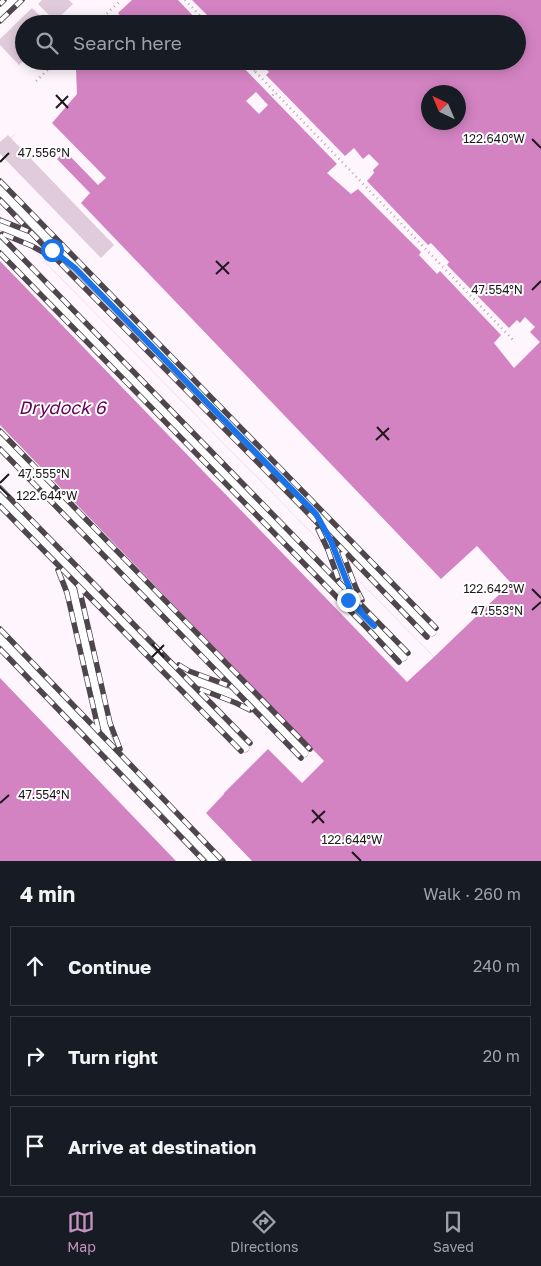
<!DOCTYPE html>
<meta charset="utf-8">
<style>
body{margin:0;font-family:"Golos Text",sans-serif;background:#20242c;color:#f1f3f6}
.compass{position:absolute;left:421px;top:85px;width:45px;height:45px;border-radius:50%;background:#171b24;box-shadow:0 2px 12px #0003;rotate:316deg}
.stop{position:absolute;width:15px;height:15px;margin:-11px;border:4px solid #1a73e8;border-radius:50%;background:#fff}
.stop.end{background:#1a73e8;border-color:#fff;box-shadow:0 1px 5px #0008}
.list{margin:0;padding:0;list-style:none}
h2{display:flex;justify-content:space-between;align-items:center;height:65px;margin:0;padding:0 20px;font-size:21px}
h2 small{font-size:16px;font-weight:400;color:#9ea1a6}
.list li{display:grid;grid-template-columns:32px 1fr auto;gap:15px;align-items:center;box-sizing:border-box;height:80px;margin:0 10px 10px;padding:0 10px;border:1px solid #363941;border-radius:0px}
.list b{display:block;font-size:19px;white-space:nowrap}
.list em{font-size:16px;font-style:normal;color:#9ea1a6}
.icon{flex:none;width:28px;height:28px;fill:none;stroke:currentColor;stroke-width:2;stroke-linecap:round;stroke-linejoin:round}
.map{position:relative;flex:none;width:541px;height:861px;overflow:hidden}
.search{position:absolute;background:#171b24;box-shadow:0 2px 12px #0003;left:15px;right:15px;top:15px;height:55px;display:flex;align-items:center;gap:12px;box-sizing:border-box;padding:0 18px;border-radius:28px;color:#9ea1a6;font-size:19px}
.sheet{height:335px;background:#171b24}
nav{display:flex;justify-content:space-around;align-items:center;box-sizing:border-box;height:70px;border-top:1px solid #363941;background:#171b24;font-size:14px;color:#9ea1a6}
nav a{display:grid;justify-items:center;gap:2px}
nav .on{color:#c593c0}
.map>svg:first-child{display:block}
.water{fill:#d383c2;fill-rule:evenodd}
.pier{fill:#fff6fd}
.building{fill:#e0cbda}
.lines{fill:none;stroke-linecap:round;stroke-linejoin:round}
.lane-casing{stroke:#a692a1;stroke-width:9}
.path{stroke:#b1a9af;stroke-width:2.5;stroke-dasharray:1 4;stroke-linecap:butt}
.lane{stroke:#fff;stroke-width:8}
.rail-casing{stroke:#4e464c;stroke-width:5.5}
.rail{stroke:#fff;stroke-width:4;stroke-dasharray:11;stroke-linecap:butt}
.route{stroke:#1a73e8;stroke-width:6}
.ticks{fill:none;stroke:#1e171c;stroke-width:2}
.labels{text-anchor:middle;dominant-baseline:central;stroke-width:4;stroke-linejoin:round;paint-order:stroke}
.water-label{font-size:18px;font-style:italic;fill:#68015b;stroke:#fff}
.ticks-label{font-size:12px;text-anchor:middle;fill:#1e171c;stroke:#fff;stroke-width:4;stroke-linejoin:round;paint-order:stroke}
</style>
<div class="map">
<svg width="541" height="861" viewBox="0 0 541 861">
<rect width="100%" height="100%" fill="#fff6fd"/>
<path class="water" d="M89,0H541V861H0V565L223,794L268,749L302,783L324,761L0,425V261L407,682L434,657L0,216V149L51,98L60,61H517V24H74ZM428,92H458V122H428Z"/>
<g class="pier">
<path d="M86,0H132L118,13L121,17L113,24H72Z"/>
<path d="M178,0H192L216,24H201Z"/>
<path d="M57,61H80L76,69L77,94L52,123L106,178L98,185L65,151L57,159L90,193L81,203L441,579L477,546L511,583L434,657L0,216V149L15,134L13,132L49,97Z"/>
<path d="M237,61H252L255,64L258,61L269,72L266,75L345,156L354,148L363,159L369,154L379,164L373,170L374,173L367,181L428,245L431,243L449,262L447,265L509,328L517,320L520,323L525,317L535,327L530,332L540,342L514,368L494,343L501,335L440,271L437,274L419,255L421,252L358,189L351,194L327,173L337,164Z"/>
<path d="M256,92L268,105L259,114L246,101Z"/>
<path d="M0,564L224,794L206,813L252,861H176L0,678Z"/>
</g>
<g class="building">
<path d="M42,0H69L73,4L55,21L38,4Z"/>
<path d="M32,8L48,24H24V60L19,65L0,45V39Z"/>
<path d="M8,135L114,245L101,258L0,154V142Z"/>
</g>
<g class="lines">
<defs>
<g id="lane">
<path d="M0,12L13,0"/>
<path d="M0,190L432,632"/>
<path d="M0,226L36,241L55,252"/>
<path d="M0,244L403,657"/>
<path d="M0,440L304,753"/>
<path d="M0,497L245,748"/>
<path d="M322,523C338,549 344,580 358,607"/>
<path d="M62,565L71,583L107,737L117,757"/>
<path d="M0,639L214,861"/>
<path d="M173,669C198,686 230,690 256,706"/>
</g>
</defs>
<use href="#lane" class="lane-casing"/>
<g class="path">
<path d="M185,0L208,24"/>
<path d="M96,24L121,0"/>
<path d="M245,61L514,341"/>
<path d="M254,71L264,62"/>
<path d="M36,81L57,61"/>
<path d="M265,102L275,93"/>
</g>
<use href="#lane" class="lane"/>
<defs>
<g id="rail">
<path d="M0,4L4,0"/>
<path d="M0,21L22,0"/>
<path d="M0,181L436,628"/>
<path d="M0,200L69,272L302,507L427,637"/>
<path d="M0,220L28,231"/>
<path d="M3,234L32,246L48,255"/>
<path d="M0,235L408,653"/>
<path d="M0,253L370,631L399,662"/>
<path d="M0,431L310,749"/>
<path d="M0,449L301,758"/>
<path d="M0,488L250,743"/>
<path d="M0,506L241,751"/>
<path d="M318,529L328,550L338,578"/>
<path d="M342,552L356,588L362,600"/>
<path d="M58,570L67,593L99,732"/>
<path d="M79,587L110,723L120,749"/>
<path d="M0,629L223,861"/>
<path d="M0,649L204,861"/>
<path d="M179,665L189,671L227,685"/>
<path d="M200,689L236,703L250,710"/>
</g>
</defs>
<use href="#rail" class="rail-casing"/>
<use href="#rail" class="rail"/>
</g>
<g class="lines">
<path class="route" d="M52,250L75,268L316,514L331,541L354,600L364,616L374,626L348,600"/>
</g>
<path class="ticks" d="M56,95L68,108M56,108L68,96M532,139L541,148M0,162L9,153M216,261L229,274M216,274L229,262M532,290L541,281M377,427L389,440M376,440L389,428M0,483L9,474M0,487L9,496M532,589L541,598M532,610L541,602M152,644L164,657M152,657L164,645M0,803L9,795M312,810L324,823M312,823L325,811M352,852L361,861"/>
<g class="labels">
<g class="water-label">
<text x="62" y="407">Drydock 6</text>
</g>
</g>
<g class="ticks-label">
<text x="494" y="143">122.640°W</text>
<text x="44" y="157">47.556°N</text>
<text x="497" y="294">47.554°N</text>
<text x="44" y="478">47.555°N</text>
<text x="47" y="500">122.644°W</text>
<text x="494" y="593">122.642°W</text>
<text x="497" y="615">47.553°N</text>
<text x="44" y="799">47.554°N</text>
<text x="352" y="844">122.644°W</text>
</g>
</svg>
<svg class="compass" viewBox="-18 -18 36 36"><path d="M0-13l5 13h-10z" fill="#e53935"/><path d="M0 13l5-13h-10z" fill="#9ea1a6"/></svg>
<div class="stop" style="left:52px;top:250px"></div>
<div class="stop end" style="left:348px;top:600px"></div>
<div class="search"><svg class="icon" aria-label="search" viewBox="0 0 24 24"><circle cx="10" cy="10" r="6"/><path d="M15 15l6 6"/></svg>Search here</div>
</div>
<section class="sheet">
<h2>4 min<small>Walk · 260 m</small></h2>
<ul class="list">
<li><svg class="icon" aria-label="ahead" viewBox="0 0 24 24"><path d="M12 20V5M6 11l6-6 6 6"/></svg><div><b>Continue</b></div><em>240 m</em></li>
<li><svg class="icon" aria-label="right" viewBox="0 0 24 24"><path d="M7 20v-9h11M14 6l5 5-5 5"/></svg><div><b>Turn right</b></div><em>20 m</em></li>
<li><svg class="icon" aria-label="arrive" viewBox="0 0 24 24"><path d="M6 21V4h12l-3 4 3 4H6"/></svg><div><b>Arrive at destination</b></div></li>
</ul>
</section>
<nav>
<a class="on"><svg class="icon" aria-label="map" viewBox="0 0 24 24"><path d="M3 6l6-2 6 2 6-2v14l-6 2-6-2-6 2zM9 4v14M15 6v14"/></svg>Map</a>
<a><svg class="icon" aria-label="directions" viewBox="0 0 24 24"><path d="M12 3l9 9-9 9-9-9zM9 14v-3h6M13 9l2 2-2 2"/></svg>Directions</a>
<a><svg class="icon" aria-label="saved" viewBox="0 0 24 24"><path d="M7 4h10v16l-5-4-5 4z"/></svg>Saved</a>
</nav>
